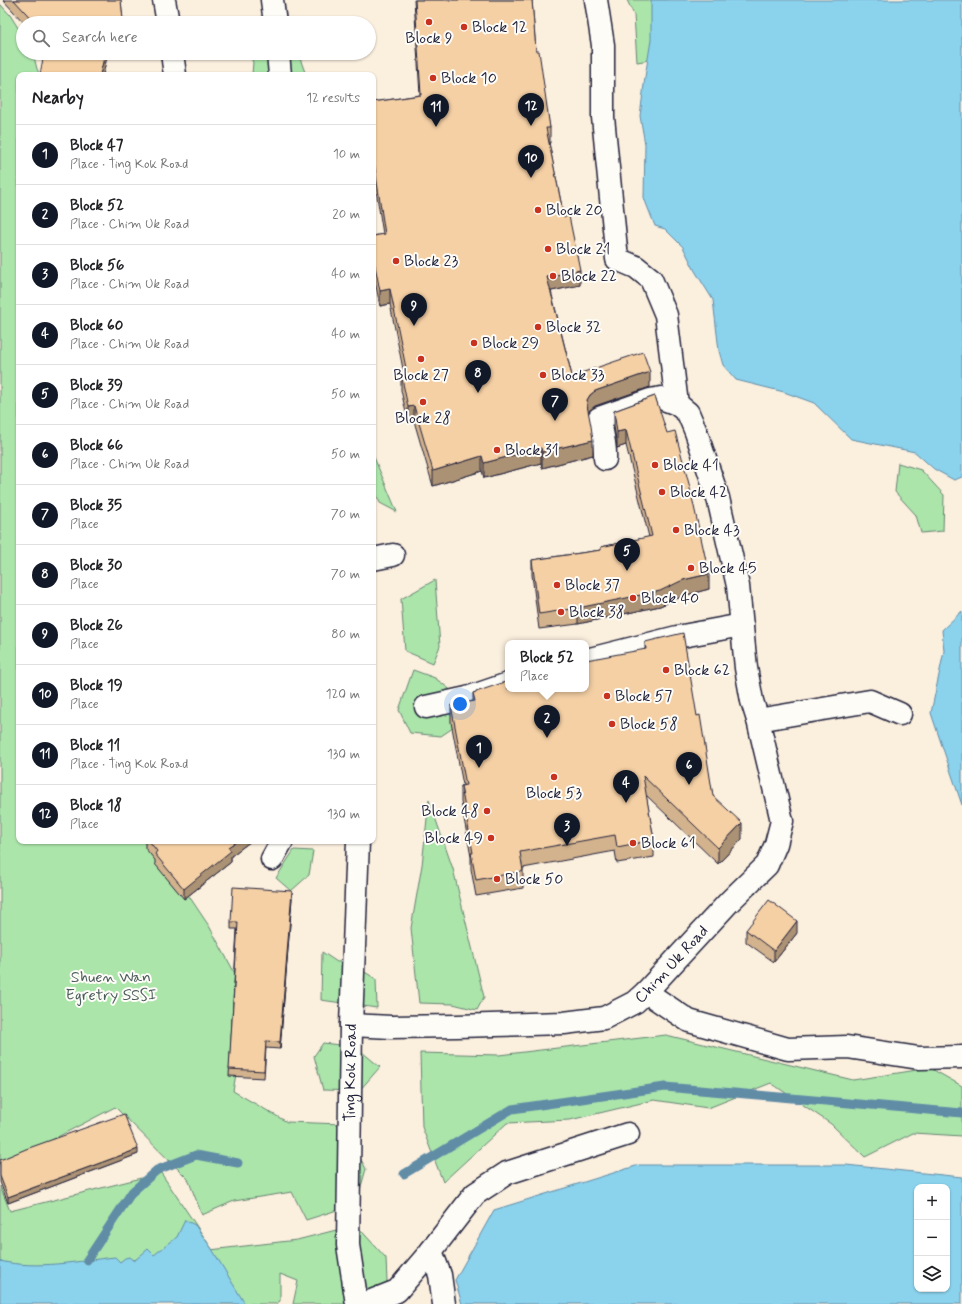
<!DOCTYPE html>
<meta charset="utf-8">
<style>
body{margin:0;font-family:Mynerve,sans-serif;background:#f2f2f2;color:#202124}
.controls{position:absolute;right:12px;bottom:12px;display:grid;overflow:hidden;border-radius:8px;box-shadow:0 1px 3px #0004}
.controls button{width:36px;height:36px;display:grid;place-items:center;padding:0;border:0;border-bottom:1px solid #e0e0e0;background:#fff;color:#202124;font:20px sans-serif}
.you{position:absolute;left:460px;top:704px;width:14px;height:14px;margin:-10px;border:3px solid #fff;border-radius:50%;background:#1a73e8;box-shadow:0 0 0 6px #1a73e833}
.badge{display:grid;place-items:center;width:26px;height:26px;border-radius:50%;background:#111827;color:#fff;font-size:13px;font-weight:700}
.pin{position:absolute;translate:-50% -33px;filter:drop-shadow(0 1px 2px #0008)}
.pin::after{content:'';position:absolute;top:21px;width:14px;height:12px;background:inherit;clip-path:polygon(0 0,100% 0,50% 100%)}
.popup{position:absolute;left:505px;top:640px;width:84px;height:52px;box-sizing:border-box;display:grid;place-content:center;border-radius:8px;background:#fff;filter:drop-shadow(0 1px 3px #0005);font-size:13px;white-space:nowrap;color:#757577}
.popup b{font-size:15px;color:#202124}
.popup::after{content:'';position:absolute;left:50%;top:100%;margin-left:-8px;border:8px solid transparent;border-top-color:#fff}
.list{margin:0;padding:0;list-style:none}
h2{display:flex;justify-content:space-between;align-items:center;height:52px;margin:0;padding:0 16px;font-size:17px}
h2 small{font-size:13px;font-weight:400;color:#757577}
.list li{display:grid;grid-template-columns:26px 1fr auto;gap:12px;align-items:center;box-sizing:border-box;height:60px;padding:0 16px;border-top:1px solid #e0e0e0}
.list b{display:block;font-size:15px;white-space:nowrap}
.list p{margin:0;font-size:13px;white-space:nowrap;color:#757577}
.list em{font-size:13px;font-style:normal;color:#757577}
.icon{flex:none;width:22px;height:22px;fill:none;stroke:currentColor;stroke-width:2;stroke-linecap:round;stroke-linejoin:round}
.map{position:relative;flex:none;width:962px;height:1304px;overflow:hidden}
.search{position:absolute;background:#fff;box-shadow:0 1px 3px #0004;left:16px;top:16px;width:360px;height:44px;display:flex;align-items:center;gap:10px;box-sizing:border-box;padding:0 14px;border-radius:22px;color:#757577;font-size:15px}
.panel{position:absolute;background:#fff;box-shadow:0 1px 3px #0004;left:16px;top:72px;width:360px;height:772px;border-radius:8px}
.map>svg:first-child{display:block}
.green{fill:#abe5aa;stroke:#668472}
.water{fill:#8bd2ed;stroke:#618ca6;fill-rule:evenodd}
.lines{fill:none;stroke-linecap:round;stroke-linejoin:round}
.stream{stroke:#618ca6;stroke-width:9}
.minor-casing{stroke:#22223b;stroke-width:25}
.major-casing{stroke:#22223b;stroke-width:25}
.minor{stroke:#fdfcf7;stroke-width:22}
.major{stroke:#fdfcf7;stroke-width:22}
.wall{fill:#d3b38e;stroke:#22223b}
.shaded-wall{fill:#ac9274;stroke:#22223b}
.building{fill:#f5d0a5;stroke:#22223b}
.poi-dot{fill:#c8321e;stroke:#fdfcf7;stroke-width:1.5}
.labels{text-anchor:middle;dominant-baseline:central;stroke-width:4;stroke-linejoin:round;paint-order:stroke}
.poi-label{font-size:16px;fill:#22223b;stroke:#fdfcf7;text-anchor:start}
.street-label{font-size:16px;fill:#22223b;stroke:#fdfcf7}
.park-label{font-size:16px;fill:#4b5c5c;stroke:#fdfcf7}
</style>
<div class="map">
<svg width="962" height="1304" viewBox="0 0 962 1304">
<rect width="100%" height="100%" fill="#fbefde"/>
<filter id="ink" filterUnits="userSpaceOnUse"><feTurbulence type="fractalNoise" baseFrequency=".025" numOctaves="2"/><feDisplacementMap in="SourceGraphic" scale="8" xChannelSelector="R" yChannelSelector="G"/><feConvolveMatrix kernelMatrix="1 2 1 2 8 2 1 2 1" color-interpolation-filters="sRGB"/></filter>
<g filter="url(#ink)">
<g class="green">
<path d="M627,0H667L663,58L637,62L634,15Z"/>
<path d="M0,4L10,15L23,36V53H33L37,69L40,75H19V841H152L209,926L231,966L249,1001L233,1091L287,1122L342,1124L366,1169L356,1204L306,1220L292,1192L234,1201L202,1215L188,1179L115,1107L0,1167Z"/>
<path d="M248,53H298L306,75H252L253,62Z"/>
<path d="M373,455L397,512L380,503L373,487Z"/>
<path d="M898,463L921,470L944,495L943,531L921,533L916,515L895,492Z"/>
<path d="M435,580L440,646L433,663L405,651L401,599Z"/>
<path d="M413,670L435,678L478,711L441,736L410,733L399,710Z"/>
<path d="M429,800L453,869L484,997L477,1010L453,1004L419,1003L411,928L422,865Z"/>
<path d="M294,850L313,851L309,875L291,891L276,878Z"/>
<path d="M322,952L337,962L347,961L376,979L377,1008L321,1000Z"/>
<path d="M666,1035L853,1080L930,1068L962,1086V1136L913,1133L865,1157L831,1124L771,1083L708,1108L654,1100L570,1120L507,1123L443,1182L422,1127L420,1053L499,1055Z"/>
<path d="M323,1043L356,1047L380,1067L359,1091L323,1090L314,1056Z"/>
<path d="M161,1173L212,1249L0,1278V1186L10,1211Z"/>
<path d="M356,1225L386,1258L388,1304H293L298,1281L280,1274V1301L276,1304H220L210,1250L297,1240Z"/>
</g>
<g class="water">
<path d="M651,0H962V477L954,480L934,469L915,452L851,439L814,403L784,392L736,380L723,365L719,351L713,300L695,271L683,247L665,229L655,226L644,198L645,144L640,116L645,77L651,40Z"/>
<path d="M962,611V805L931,713L944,651L942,630Z"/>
<path d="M639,1165H846L962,1177V1304H462L455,1280L494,1210ZM917,1187H947V1289H917Z"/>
<path d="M185,1220L195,1225L212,1249L245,1304H0V1261C38,1270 77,1261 115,1257L120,1262L125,1258L129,1257L134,1261L148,1249L154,1255L177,1237Z"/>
</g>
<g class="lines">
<g class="stream">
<path d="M404,1174L512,1109L665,1087L962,1113"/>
<path d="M87,1260L132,1192L157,1170L196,1155L238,1163"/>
</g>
<defs>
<g id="minor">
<path d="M272,0L275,23"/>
<path d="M596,0L603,45V117L617,259L636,267L651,279L666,315L677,404"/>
<path d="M278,53L280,75"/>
<path d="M373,559L393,555"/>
<path d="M586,660L677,637L742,625"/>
<path d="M426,707L467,698L508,684"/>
<path d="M758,720L870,701L900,714"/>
<path d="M272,859L282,841"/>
<path d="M646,992L689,1021L788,1049L847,1047L919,1058L962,1057"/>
<path id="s1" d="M351,1025L391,1027L457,1026L564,1023L604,1018L635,1002L646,992L729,902L767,865L776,844L782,821L758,720L752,701L746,668L738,586L718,498L696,432L688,413L677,404L661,398L650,400L599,418C602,432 606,445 605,459"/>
<path d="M431,1251L440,1275L444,1304"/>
<path d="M364,1304L397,1291L431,1251L475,1194L507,1173L628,1134"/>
</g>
<g id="major">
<path d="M164,0L168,23"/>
<path d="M172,53L175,75"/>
<path id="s2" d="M357,1304L348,1245L351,1025L358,841"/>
</g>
</defs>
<use href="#minor" class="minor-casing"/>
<use href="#major" class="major-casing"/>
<use href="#minor" class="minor"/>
<use href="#major" class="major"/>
</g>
<g class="wall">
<path d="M3,0H121L123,23H24Z"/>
<path d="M414,0H532L536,51L550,128V143H549L564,217L580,285L551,291L572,376L650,387L595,406L590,410L588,412L593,455L542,468L541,463L484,478L482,471L433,486L414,421L408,422L401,390V374H404L390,304L380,306L373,271V236L383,234L373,171V102L420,95Z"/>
<path d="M655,396L709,589L683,596L660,606L578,624L539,629L532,575V560L601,550V547L649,537L626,445L617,448L614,426V411Z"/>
<path d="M645,642L697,716L713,796L742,839L718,864L646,795L654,840V857L617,863L615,851L523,868V888L476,896L471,869V857L461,802V786L463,785L451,722V705L473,701V693L508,689H586L645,649Z"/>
<path d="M145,841H251L231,856V862L184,899L155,864V860L145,848Z"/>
<path d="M292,898L280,1049L266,1048L264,1078L229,1076L237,929H231V922Z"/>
<path d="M746,930L797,933L774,962L746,942Z"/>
<path d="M138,1154L8,1203L0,1182V1160Z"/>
</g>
<g class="shaded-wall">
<path d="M105,53H108L103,75H100Z"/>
<path d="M580,270V285L547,292V277Z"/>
<path d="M390,289V304L380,306V291Z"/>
<path d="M650,372V387L595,406L590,410L587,415V400L590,395L595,391Z"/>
<path d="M414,406V421L408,422V407Z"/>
<path d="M626,430V445L617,448V432Z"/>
<path d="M593,440V455L542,468V452Z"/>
<path d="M541,448V463L484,478V463Z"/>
<path d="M482,456V471L433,486V471Z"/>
<path d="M709,574V589L683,596L660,606L578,624V608L683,580Z"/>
<path d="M742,823V839L718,864V848Z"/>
<path d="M237,841H251L231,856V862L184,899V889L228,847Z"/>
<path d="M292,891V898L280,1049V1042Z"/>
<path d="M797,921V933L774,962V951Z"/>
<path d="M138,1149V1154L8,1203V1197Z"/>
</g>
<g class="building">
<path d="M14,0H121L123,20L112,21V23H35Z"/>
<path d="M415,0H532L536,51H539L550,128H546L564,217L569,216L580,270L547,277L572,376L643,352L650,372L595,391L590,395L587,400V405L591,426L593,440L542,452L541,448L484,463L482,456L433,471L414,406L408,407L401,374L407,373L390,289L380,291L373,256V236L385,234L373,156V102L421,95Z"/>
<path d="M44,53H105L100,75H40Z"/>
<path d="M655,396L667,433L675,431L689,484L709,574L683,580L660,591L578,608L539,614L532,560L601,550V547L652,536L626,430L617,432L614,411Z"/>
<path d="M683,633L697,716L700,715L713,796L742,823L718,848L643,776L654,840L617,847L615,835L520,852L523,871L476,880L471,853H473L461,786L466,785L451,705L475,701L473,693L508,681V689H586V660L646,649L645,642Z"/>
<path d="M149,841H237L228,847L231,851L184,889L155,854L157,851Z"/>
<path d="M233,887L292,891L280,1042L266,1041L264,1071L229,1069L238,922H231Z"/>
<path d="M769,900L797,921L774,951L746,930Z"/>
<path d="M124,1114L138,1149L8,1197L0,1176V1160L26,1149Z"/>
</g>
</g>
<g class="poi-dot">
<circle cx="429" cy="22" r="4"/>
<circle cx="464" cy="27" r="4"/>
<circle cx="433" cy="78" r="4"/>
<circle cx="538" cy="210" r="4"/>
<circle cx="548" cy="249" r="4"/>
<circle cx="396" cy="261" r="4"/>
<circle cx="553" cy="276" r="4"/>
<circle cx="538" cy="327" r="4"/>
<circle cx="474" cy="343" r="4"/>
<circle cx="421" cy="359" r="4"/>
<circle cx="543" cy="375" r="4"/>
<circle cx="423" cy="402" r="4"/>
<circle cx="497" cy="450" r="4"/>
<circle cx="655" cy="465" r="4"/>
<circle cx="662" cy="492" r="4"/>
<circle cx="676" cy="530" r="4"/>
<circle cx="691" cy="568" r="4"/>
<circle cx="557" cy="585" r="4"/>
<circle cx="633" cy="598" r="4"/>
<circle cx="561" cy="612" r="4"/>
<circle cx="666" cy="670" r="4"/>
<circle cx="607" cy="696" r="4"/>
<circle cx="612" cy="724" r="4"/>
<circle cx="554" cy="777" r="4"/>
<circle cx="487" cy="811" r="4"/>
<circle cx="491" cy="838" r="4"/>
<circle cx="633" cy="843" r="4"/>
<circle cx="497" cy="879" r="4"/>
</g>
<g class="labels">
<g class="poi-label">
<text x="472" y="27">Block 12</text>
<text x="429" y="38" text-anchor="middle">Block 9</text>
<text x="441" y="78">Block 10</text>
<text x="546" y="210">Block 20</text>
<text x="556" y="249">Block 21</text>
<text x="404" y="261">Block 23</text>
<text x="561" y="276">Block 22</text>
<text x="546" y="327">Block 32</text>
<text x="482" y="343">Block 29</text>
<text x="421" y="375" text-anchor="middle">Block 27</text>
<text x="551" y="375">Block 33</text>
<text x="423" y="418" text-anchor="middle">Block 28</text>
<text x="505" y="450">Block 31</text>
<text x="663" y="465">Block 41</text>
<text x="670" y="492">Block 42</text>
<text x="684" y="530">Block 43</text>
<text x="699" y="568">Block 45</text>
<text x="565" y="585">Block 37</text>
<text x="641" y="598">Block 40</text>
<text x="569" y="612">Block 38</text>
<text x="674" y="670">Block 62</text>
<text x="615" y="696">Block 57</text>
<text x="620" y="724">Block 58</text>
<text x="554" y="793" text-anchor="middle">Block 53</text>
<text x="479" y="811" text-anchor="end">Block 48</text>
<text x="483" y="838" text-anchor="end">Block 49</text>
<text x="641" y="843">Block 61</text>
<text x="505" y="879">Block 50</text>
</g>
<g class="street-label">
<text stroke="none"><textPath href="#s1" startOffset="341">Chim Uk Road</textPath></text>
<text stroke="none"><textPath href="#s2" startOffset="232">Ting Kok Road</textPath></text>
</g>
<g class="park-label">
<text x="111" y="977">Shuen Wan<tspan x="111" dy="18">Egretry SSSI</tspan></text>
</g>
</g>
</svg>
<div class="controls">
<button>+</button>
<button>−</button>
<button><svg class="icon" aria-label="layers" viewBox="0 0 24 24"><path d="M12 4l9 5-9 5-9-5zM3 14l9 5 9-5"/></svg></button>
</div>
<div class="you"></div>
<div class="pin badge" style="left:479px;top:768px">1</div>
<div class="pin badge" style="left:547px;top:738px">2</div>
<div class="popup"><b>Block 52</b>Place</div>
<div class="pin badge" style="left:567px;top:846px">3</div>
<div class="pin badge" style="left:626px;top:803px">4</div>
<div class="pin badge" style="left:627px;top:571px">5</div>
<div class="pin badge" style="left:689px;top:785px">6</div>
<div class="pin badge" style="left:555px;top:421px">7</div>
<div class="pin badge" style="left:478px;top:393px">8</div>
<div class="pin badge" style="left:414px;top:326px">9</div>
<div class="pin badge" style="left:531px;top:178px">10</div>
<div class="pin badge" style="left:436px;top:127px">11</div>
<div class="pin badge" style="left:531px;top:126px">12</div>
<div class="search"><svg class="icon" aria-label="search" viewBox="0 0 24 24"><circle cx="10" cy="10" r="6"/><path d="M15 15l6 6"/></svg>Search here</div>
<section class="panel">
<h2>Nearby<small>12 results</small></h2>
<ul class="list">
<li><span class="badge">1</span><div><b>Block 47</b><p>Place · Ting Kok Road</p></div><em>10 m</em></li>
<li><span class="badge">2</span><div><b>Block 52</b><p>Place · Chim Uk Road</p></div><em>20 m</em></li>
<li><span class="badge">3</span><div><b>Block 56</b><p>Place · Chim Uk Road</p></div><em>40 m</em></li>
<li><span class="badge">4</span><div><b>Block 60</b><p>Place · Chim Uk Road</p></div><em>40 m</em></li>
<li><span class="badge">5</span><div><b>Block 39</b><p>Place · Chim Uk Road</p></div><em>50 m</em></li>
<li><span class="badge">6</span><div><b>Block 66</b><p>Place · Chim Uk Road</p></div><em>50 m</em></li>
<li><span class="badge">7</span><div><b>Block 35</b><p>Place</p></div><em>70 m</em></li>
<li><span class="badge">8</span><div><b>Block 30</b><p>Place</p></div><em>70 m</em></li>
<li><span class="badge">9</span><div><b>Block 26</b><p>Place</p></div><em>80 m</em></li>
<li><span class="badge">10</span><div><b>Block 19</b><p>Place</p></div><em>120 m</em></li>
<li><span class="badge">11</span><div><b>Block 11</b><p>Place · Ting Kok Road</p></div><em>130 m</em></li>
<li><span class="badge">12</span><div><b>Block 18</b><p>Place</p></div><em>130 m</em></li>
</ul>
</section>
</div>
